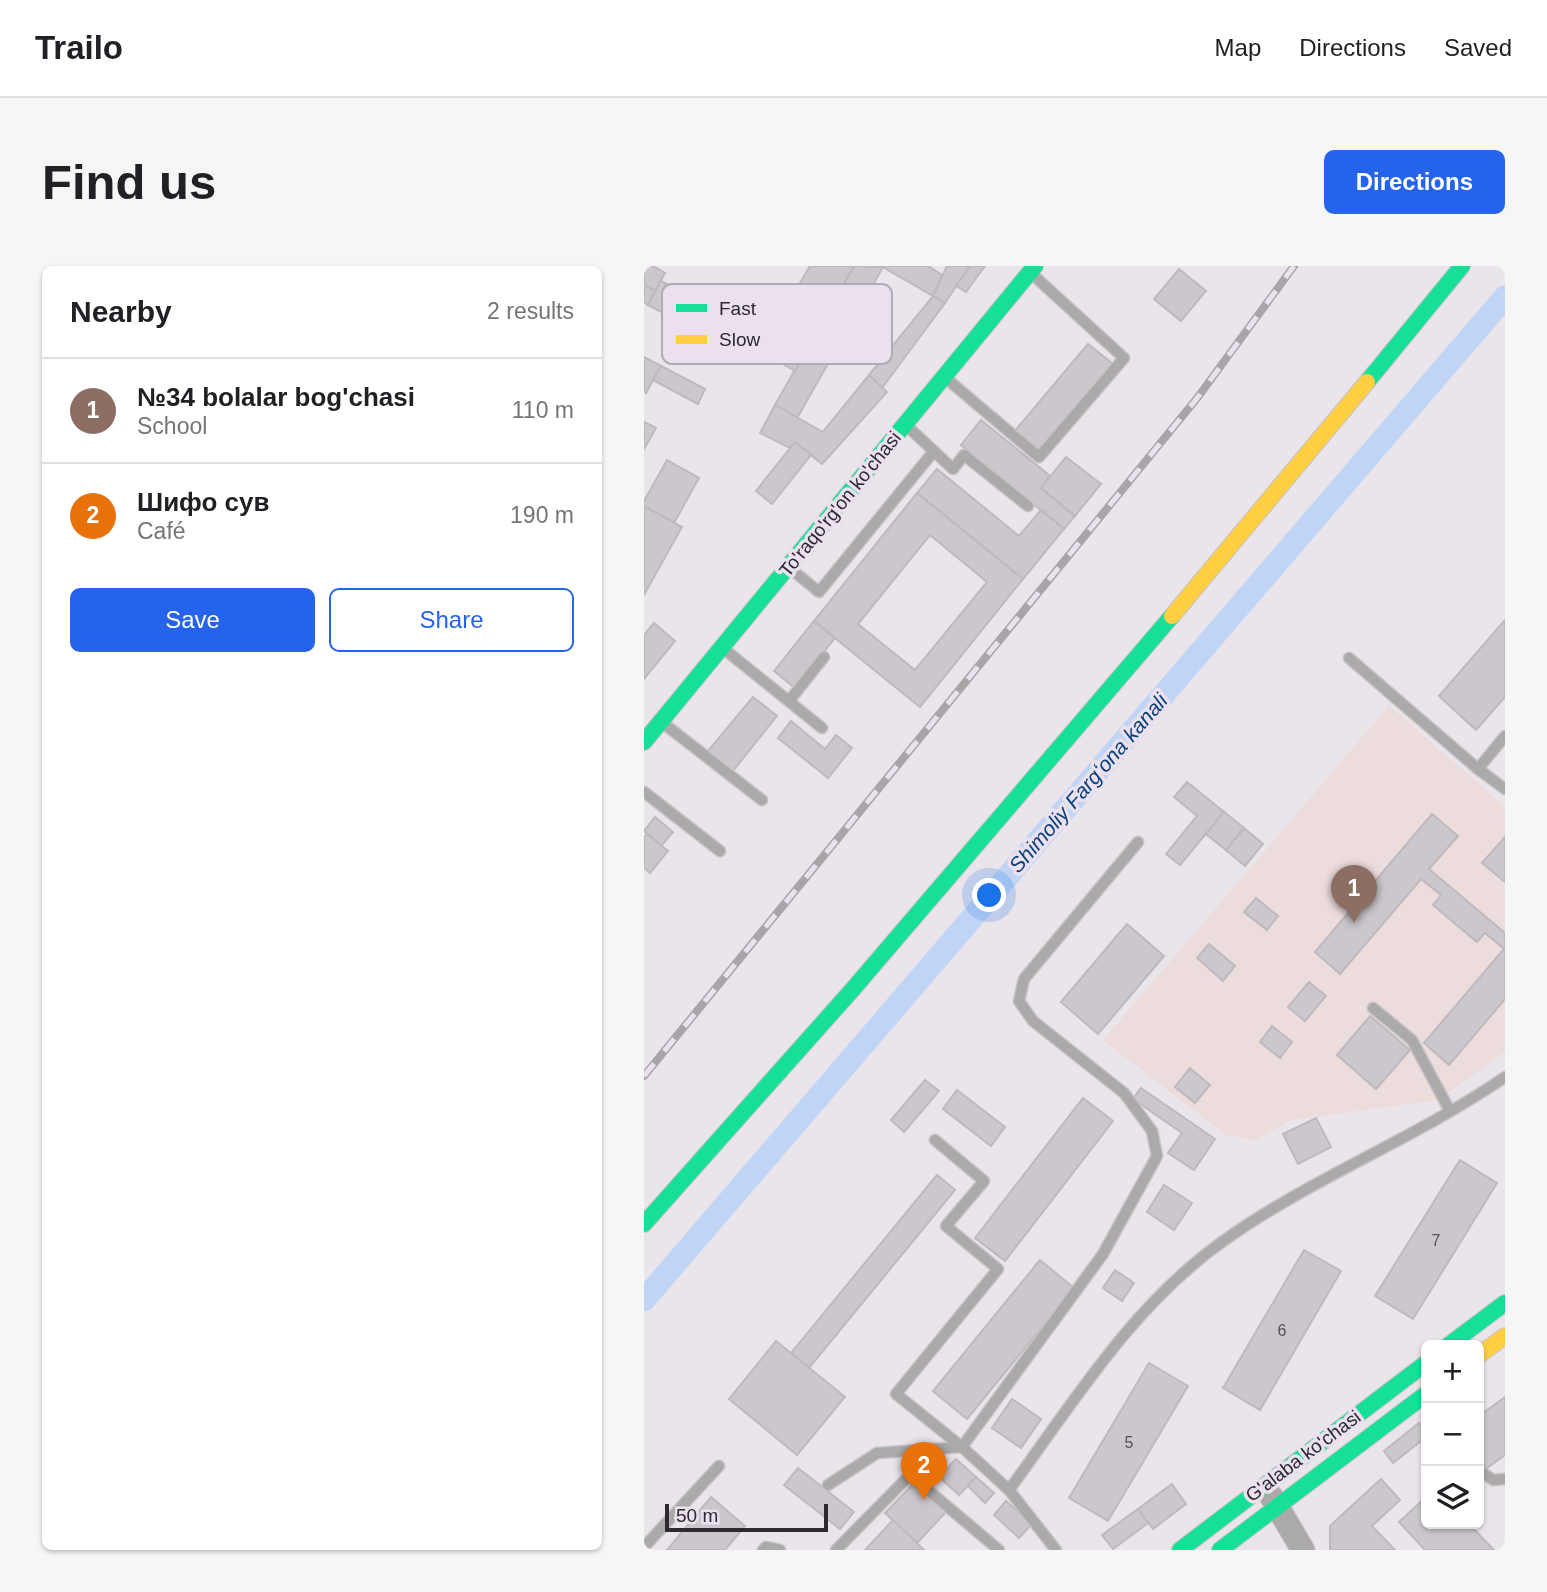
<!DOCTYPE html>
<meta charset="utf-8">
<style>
body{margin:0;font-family:Arial,sans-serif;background:#f6f6f6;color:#202124}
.controls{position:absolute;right:21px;bottom:21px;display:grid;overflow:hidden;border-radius:10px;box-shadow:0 2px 5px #0004}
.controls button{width:63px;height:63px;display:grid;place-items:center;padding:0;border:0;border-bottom:2px solid #e0e0e0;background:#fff;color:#202124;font:35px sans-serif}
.scale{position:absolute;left:21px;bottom:18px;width:163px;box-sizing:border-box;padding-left:7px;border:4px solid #2d292e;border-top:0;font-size:19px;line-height:24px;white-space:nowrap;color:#2d292e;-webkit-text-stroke:5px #ebe1ee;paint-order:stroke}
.you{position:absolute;left:346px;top:630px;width:24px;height:24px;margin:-18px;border:5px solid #fff;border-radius:50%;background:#1a73e8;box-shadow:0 0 0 10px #1a73e833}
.badge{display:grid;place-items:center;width:46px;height:46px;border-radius:50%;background:#2563eb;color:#fff;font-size:23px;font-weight:700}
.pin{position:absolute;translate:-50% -58px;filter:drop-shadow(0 2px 4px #0008)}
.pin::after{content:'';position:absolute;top:37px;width:24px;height:21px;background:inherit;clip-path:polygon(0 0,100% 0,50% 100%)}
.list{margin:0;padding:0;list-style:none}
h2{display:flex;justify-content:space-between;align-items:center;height:91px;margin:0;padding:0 28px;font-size:30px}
h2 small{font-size:23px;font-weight:400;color:#757577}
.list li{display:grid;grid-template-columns:46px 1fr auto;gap:21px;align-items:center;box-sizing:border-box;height:105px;padding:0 28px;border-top:2px solid #e0e0e0}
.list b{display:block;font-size:26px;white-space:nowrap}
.list p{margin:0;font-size:23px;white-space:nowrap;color:#757577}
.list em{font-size:23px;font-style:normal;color:#757577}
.actions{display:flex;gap:14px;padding:21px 28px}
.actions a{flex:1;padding:16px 0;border:2px solid #2563eb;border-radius:10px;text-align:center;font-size:24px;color:#2563eb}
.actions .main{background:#2563eb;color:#fff}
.icon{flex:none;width:38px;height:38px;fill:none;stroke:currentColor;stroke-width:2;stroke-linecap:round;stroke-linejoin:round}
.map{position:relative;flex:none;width:861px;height:1284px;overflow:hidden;border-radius:10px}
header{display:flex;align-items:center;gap:42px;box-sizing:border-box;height:98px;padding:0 35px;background:#fff;border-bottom:2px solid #e0e0e0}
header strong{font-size:33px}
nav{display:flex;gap:38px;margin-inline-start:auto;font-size:24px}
.intro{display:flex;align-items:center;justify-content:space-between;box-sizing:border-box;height:168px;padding:0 42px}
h1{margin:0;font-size:49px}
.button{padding:18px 32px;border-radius:10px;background:#2563eb;color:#fff;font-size:24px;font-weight:700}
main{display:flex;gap:42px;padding:0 42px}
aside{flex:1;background:#fff;border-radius:10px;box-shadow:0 2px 5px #0004}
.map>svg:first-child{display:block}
.education{fill:#eddcdc}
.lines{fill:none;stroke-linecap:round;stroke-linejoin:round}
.canal{stroke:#c0d5f5;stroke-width:23}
.building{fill:#cbc7cc;stroke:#bdb9be;stroke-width:2;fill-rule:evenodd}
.lane-casing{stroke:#c7c3c8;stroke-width:13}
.street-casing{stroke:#c7c3c8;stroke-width:25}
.fast-casing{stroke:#c7c3c8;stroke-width:18}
.slow-casing{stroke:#c7c3c8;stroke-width:18}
.lane{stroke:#aba9a9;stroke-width:10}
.street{stroke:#aba9a9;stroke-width:23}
.fast{stroke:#16e098;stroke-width:16}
.slow{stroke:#ffcf43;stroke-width:16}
.rail-casing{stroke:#a8a4a8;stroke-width:8}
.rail{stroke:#ebe1ee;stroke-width:5;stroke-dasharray:16;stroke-linecap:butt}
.labels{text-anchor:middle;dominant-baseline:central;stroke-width:7;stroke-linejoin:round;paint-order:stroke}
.number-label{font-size:16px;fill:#545056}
.street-label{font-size:19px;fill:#2d292e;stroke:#ebe1ee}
.water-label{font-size:21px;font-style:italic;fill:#09417d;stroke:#ebe1ee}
.key{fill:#ebe1ee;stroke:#b2aab4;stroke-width:2}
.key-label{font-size:19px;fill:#2d292e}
</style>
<header>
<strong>Trailo</strong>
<nav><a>Map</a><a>Directions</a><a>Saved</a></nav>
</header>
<div class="intro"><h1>Find us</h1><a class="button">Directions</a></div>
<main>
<aside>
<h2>Nearby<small>2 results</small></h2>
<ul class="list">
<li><span class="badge" style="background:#8d6e63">1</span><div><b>№34 bolalar bog'chasi</b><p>School</p></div><em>110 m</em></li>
<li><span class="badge" style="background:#e8710a">2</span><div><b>Шифо сув</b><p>Café</p></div><em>190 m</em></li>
</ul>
<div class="actions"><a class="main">Save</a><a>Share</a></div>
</aside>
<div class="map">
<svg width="861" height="1284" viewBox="0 0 861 1284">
<rect width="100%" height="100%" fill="#eae4eb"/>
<path class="education" d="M745,440L861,541V786L794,834L647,854L612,874L582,869L459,774Z"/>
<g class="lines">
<path class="canal" d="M0,1034L861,31"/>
</g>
<g class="building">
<path d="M0,0H9L21,7L11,25L0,19Z"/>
<path d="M166,0H210L185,46L150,27Z"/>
<path d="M210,0L239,1L153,152L131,139Z"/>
<path d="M237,0H284L298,9L289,30Z"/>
<path d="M303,0H326L301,37L289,30Z"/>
<path d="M326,0H341L322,26L312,20Z"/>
<path d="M535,3L562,25L537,55L510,33Z"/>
<path d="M17,15L77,47L64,70L4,39Z"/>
<path d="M0,19L11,25L4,39L0,36Z"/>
<path d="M141,22L185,46L151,105L121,88L132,68L146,76L158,54L131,39Z"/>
<path d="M289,30L301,37L238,122L225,109Z"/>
<path d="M444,78L469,98L394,186L370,166Z"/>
<path d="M0,91L17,100L2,127L0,125Z"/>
<path d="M17,100L61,123L54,138L9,114Z"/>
<path d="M225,109L243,126L178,198L151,176L146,182L116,167L131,139L179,166Z"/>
<path d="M337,154L406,210L397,222L431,250L420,263L317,179Z"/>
<path d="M0,156L12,162L0,183Z"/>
<path d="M151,176L167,189L128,238L112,225Z"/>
<path d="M422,191L457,218L431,250L397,222Z"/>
<path d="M23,194L55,212L30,257L0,240V235Z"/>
<path d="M293,203L375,270L397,244L420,263L379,313L273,227Z"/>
<path d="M273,227L379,313L276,441L170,355ZM286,269L343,316L271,404L214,358Z"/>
<path d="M0,240L38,261L0,329Z"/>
<path d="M861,354V431L832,464L795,430Z"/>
<path d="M170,355L191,372L151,422L130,405Z"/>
<path d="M10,357L31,375L0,413V369Z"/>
<path d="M109,431L133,450L88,506L63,486Z"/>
<path d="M147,455L181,483L192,469L208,482L184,512L134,472Z"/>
<path d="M543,516L580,546L536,599L522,588L553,550L530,531Z"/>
<path d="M580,546L600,562L582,584L562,568Z"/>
<path d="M788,548L814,570L785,603L861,667V733L805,799L780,777L860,683L841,667L833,676L789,639L797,629L777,613L696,708L671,686Z"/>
<path d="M11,551L29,566L17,580L0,565Z"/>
<path d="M600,562L619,578L601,600L582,584Z"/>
<path d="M3,568L24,585L6,607L0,602V571Z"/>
<path d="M861,571V616L838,597Z"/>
<path d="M612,632L634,650L623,664L600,646Z"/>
<path d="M483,658L520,690L454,768L417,736Z"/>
<path d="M565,678L591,700L579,715L553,692Z"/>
<path d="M665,716L682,730L661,755L644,741Z"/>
<path d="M726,750L766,784L732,823L693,789Z"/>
<path d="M628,760L648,776L636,792L616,776Z"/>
<path d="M546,802L566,819L551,837L531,821Z"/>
<path d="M281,814L295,825L260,866L247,854Z"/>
<path d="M497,822L571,873L550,904L524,887L538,867L489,833Z"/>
<path d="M313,824L361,861L347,880L299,843Z"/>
<path d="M439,832L469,855L361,995L331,972Z"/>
<path d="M672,852L687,881L654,898L639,868Z"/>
<path d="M816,894L853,917L769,1053L731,1030Z"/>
<path d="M293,909L311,924L165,1102L147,1087Z"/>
<path d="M520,919L548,937L530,964L503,946Z"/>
<path d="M660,984L697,1005L616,1144L579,1122Z"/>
<path d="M396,994L430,1022L323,1153L289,1125Z"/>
<path d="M471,1004L490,1017L478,1035L459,1022Z"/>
<path d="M132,1075L201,1131L153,1189L85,1133Z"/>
<path d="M505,1097L544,1120L464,1255L425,1232Z"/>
<path d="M861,1131V1189L840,1204L835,1197V1150Z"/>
<path d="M368,1133L397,1153L377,1182L348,1162Z"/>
<path d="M775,1157L782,1167V1171L749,1197L740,1185Z"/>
<path d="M312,1193L332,1211L315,1229L295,1211Z"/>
<path d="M154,1202L210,1246L196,1263L140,1219Z"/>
<path d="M332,1211L350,1227L341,1237L324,1220Z"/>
<path d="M737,1213L756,1234L728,1260L751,1284H686V1260Z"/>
<path d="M271,1216L302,1246L273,1277L241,1247Z"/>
<path d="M528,1218L542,1238L509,1263L494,1243Z"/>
<path d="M67,1231L101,1260L81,1284H23Z"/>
<path d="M782,1231V1258H825L850,1284H781L755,1256Z"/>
<path d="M362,1235L388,1258L375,1272L350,1249Z"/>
<path d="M494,1243L504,1257L469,1283L458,1269Z"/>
<path d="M249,1254L273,1277L280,1284H221Z"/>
</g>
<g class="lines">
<defs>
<g id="lane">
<path d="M303,113L395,191L480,92L388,8"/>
<path d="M263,160L309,203L320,189L384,240"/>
<path d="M147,303L175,326L290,185"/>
<path d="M80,383L178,462"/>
<path d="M705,392L834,503L861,523"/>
<path d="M145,435L180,391"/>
<path d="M19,457L118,534"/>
<path d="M834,503L861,470"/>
<path d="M0,526L76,585"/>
<path d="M729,742L768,774L806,845"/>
<path d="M291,874L340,915L302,960L354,1003L252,1128L318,1181L459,988L513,890L508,865L480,827L389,755L375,735L380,713L494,576"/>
<path d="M835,1204L849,1214L861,1213"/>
<path d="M184,1219L233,1187L318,1181L365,1224L412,1284"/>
<path d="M365,1224C429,1137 488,1040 578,976C667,912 771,873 861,811"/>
<path d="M0,1281L75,1200"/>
<path d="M119,1284L122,1281L136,1284"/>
<path d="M192,1284L266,1209L355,1284"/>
</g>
<path id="street" d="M627,1230L659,1284"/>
<g id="fast">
<path d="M723,116L818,0"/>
<path d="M0,476L391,0"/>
<path d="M0,958L209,723L528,350"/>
<path d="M805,1079L861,1037"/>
<path d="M536,1284L782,1097"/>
<path d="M576,1284L782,1128"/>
</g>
<g id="slow">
<path d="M528,350L723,116"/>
<path d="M835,1089L861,1070"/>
</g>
</defs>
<use href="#lane" class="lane-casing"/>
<use href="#street" class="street-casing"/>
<use href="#fast" class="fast-casing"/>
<use href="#slow" class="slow-casing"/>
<use href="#lane" class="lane"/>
<use href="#street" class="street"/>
<use href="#fast" class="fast"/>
<use href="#slow" class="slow"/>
<defs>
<path id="rail" d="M0,810L554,131L650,0"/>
</defs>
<use href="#rail" class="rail-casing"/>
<use href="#rail" class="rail"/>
</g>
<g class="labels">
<g class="number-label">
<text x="792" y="974">7</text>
<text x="638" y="1064">6</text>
<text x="485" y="1176">5</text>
</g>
<g class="street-label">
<text transform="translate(196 238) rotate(-51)">To'raqo'rg'on ko'chasi</text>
<text transform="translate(659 1190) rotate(-37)">G'alaba ko'chasi</text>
</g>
<g class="water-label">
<text transform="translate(444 517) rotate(-49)">Shimoliy Fargʻona kanali</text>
</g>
</g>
<rect x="18" y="18" width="230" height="80" rx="10" class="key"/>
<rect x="32" y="38" width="31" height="8" fill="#16e098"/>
<rect x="32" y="69" width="31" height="9" fill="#ffcf43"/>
<g class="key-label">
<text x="75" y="49">Fast</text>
<text x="75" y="80">Slow</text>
</g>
</svg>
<div class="controls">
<button>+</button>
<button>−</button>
<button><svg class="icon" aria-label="layers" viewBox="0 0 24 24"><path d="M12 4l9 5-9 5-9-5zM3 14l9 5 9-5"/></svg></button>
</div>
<div class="scale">50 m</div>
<div class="you"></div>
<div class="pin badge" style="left:710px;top:657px;background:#8d6e63">1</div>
<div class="pin badge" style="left:280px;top:1234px;background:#e8710a">2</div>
</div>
</main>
